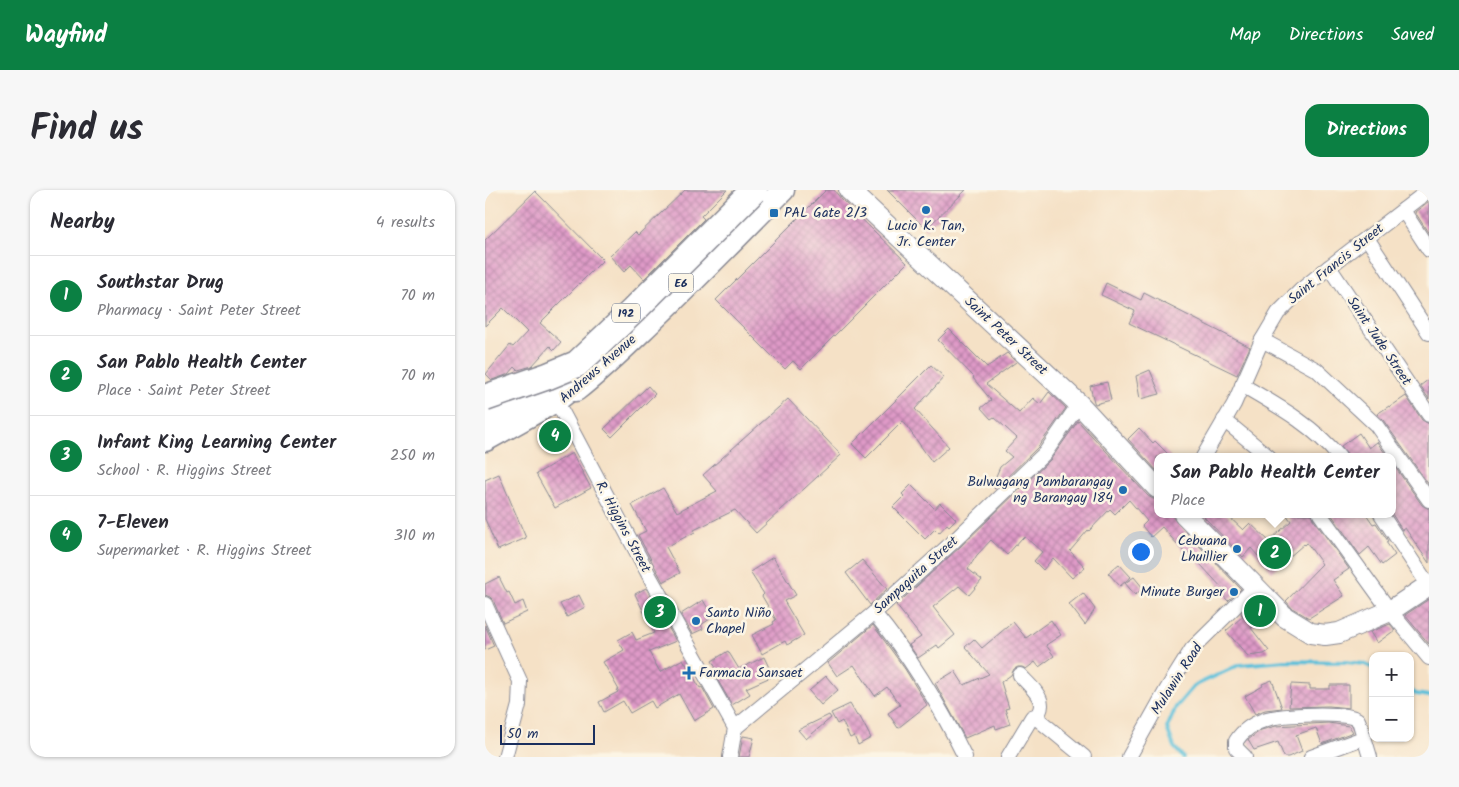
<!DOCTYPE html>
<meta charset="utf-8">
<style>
body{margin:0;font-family:Kalam,sans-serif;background:#f7f7f7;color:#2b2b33}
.controls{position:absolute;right:15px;bottom:15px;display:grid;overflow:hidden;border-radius:10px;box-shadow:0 1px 4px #0004}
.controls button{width:45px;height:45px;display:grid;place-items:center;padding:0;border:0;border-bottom:1px solid #e1e1e2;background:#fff;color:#2b2b33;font:25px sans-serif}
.scale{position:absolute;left:15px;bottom:12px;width:95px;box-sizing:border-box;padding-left:5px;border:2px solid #1b2f5e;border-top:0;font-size:14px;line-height:18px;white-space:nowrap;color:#1b2f5e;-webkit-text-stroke:4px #fcf5e5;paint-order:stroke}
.you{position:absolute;left:655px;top:361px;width:18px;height:18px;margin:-12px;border:4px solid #fff;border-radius:50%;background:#1a73e8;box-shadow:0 0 0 8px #1a73e833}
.badge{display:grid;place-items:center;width:32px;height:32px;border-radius:50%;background:#0b8043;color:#fff;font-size:16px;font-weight:700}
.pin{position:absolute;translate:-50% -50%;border:2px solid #fff;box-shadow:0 1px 5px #0006}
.popup{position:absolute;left:669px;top:263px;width:242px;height:65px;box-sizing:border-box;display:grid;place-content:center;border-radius:10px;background:#fff;filter:drop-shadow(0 1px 4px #0005);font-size:16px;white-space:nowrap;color:#7c7c81}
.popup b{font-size:19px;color:#2b2b33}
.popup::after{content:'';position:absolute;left:50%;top:100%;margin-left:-10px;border:10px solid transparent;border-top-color:#fff}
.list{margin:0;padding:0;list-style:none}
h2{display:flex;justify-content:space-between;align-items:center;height:65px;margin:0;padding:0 20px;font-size:21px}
h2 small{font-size:16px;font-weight:400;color:#7c7c81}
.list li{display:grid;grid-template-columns:32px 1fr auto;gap:15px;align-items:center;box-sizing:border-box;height:80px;padding:0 20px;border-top:1px solid #e1e1e2}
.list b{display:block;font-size:19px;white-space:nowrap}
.list p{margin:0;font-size:16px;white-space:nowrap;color:#7c7c81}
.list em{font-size:16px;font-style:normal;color:#7c7c81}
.map{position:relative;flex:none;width:944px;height:567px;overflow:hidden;border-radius:15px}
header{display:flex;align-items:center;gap:30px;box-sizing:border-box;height:70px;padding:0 25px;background:#0b8043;color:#fff}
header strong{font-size:24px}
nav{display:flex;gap:28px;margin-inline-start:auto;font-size:18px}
.intro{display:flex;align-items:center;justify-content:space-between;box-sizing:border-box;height:120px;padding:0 30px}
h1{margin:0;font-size:35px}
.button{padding:12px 22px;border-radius:15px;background:#0b8043;color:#fff;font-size:18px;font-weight:700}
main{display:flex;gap:30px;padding:0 30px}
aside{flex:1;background:#fff;border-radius:15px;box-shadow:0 1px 4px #0004}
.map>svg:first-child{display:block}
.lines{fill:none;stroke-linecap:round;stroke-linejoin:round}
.stream{stroke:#5cc0da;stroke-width:4}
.building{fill:url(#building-cross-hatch)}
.street-casing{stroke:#888892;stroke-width:16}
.secondary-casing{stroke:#888892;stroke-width:22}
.primary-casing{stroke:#888892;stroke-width:25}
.highway-casing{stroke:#888892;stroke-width:29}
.street{stroke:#fff;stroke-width:14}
.secondary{stroke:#fff;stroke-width:20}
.primary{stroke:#fff;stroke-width:22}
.highway{stroke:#fff;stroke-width:26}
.highway-bridge-casing{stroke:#888892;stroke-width:29;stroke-linecap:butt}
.highway-bridge{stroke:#fff;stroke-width:26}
.poi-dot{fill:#1f6fb2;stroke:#fcf5e5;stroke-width:2}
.labels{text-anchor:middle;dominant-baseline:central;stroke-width:5;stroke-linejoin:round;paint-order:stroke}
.shield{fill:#fcf5e5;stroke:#5e6a86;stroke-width:1}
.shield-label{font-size:12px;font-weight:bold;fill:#1b2f5e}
.poi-label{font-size:14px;fill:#1b2f5e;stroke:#fcf5e5;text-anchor:start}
.street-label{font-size:14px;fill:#1b2f5e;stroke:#fcf5e5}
</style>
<header>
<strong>Wayfind</strong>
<nav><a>Map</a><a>Directions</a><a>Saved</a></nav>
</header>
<div class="intro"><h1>Find us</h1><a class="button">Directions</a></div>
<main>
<aside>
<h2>Nearby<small>4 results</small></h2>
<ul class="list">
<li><span class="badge">1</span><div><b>Southstar Drug</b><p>Pharmacy · Saint Peter Street</p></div><em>70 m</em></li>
<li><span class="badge">2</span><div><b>San Pablo Health Center</b><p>Place · Saint Peter Street</p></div><em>70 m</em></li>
<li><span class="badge">3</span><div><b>Infant King Learning Center</b><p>School · R. Higgins Street</p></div><em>250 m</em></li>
<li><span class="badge">4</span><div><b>7-Eleven</b><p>Supermarket · R. Higgins Street</p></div><em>310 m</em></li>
</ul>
</aside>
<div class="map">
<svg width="944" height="567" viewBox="0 0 944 567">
<defs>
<pattern id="building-cross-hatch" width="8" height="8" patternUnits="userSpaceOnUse" patternTransform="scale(1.25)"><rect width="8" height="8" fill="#df9ac7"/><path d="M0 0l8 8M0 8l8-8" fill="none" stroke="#b47ea5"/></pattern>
</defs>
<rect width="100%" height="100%" fill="#fcf5e5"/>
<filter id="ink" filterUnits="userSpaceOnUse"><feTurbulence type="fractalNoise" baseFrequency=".02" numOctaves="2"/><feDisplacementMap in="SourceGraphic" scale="10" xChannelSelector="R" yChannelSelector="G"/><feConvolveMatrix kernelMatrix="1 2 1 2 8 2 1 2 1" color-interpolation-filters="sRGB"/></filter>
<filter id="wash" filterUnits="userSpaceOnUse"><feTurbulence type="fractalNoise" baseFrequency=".0096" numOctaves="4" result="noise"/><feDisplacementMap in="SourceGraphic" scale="20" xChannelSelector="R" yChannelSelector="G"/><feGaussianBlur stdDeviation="1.12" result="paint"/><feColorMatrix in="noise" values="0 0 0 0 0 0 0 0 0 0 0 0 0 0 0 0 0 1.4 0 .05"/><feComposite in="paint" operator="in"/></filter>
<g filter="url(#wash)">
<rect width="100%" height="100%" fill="#f5e1c6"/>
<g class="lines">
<g class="stream">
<path d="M925,500L931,504L944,506"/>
<path d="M698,567L689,557L682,538L691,517L709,496L754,475L800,471L861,472L879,474L888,478"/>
</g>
</g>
<g id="blocks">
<g class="building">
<path d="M200,0H242L216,26L219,29L159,89L146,75L139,82L125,66L150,42L153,45Z"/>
<path d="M341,0H349L356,9L422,73L316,179L308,171L300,179L231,110Z"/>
<path d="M402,0H481L441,39Z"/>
<path d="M50,1L118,70L55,133L76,152L69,160L65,156L47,176L33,180L30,177L24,184L7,190L1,184L25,155L28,157L42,142L18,118L0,136V50Z"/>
<path d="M944,11V44L930,22Z"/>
<path d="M621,93L656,110L659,103L765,157L752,185L644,133L650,121L616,105Z"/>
<path d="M464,139L502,177L522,163L531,172L501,194L534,223L548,208L555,214L564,202L581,218L553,257L510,299L504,293L511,286L515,277L527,267L520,261L532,248L509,227L506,229L496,218L506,210L488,188L489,187L453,150Z"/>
<path d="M446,175L459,187L430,219L464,257L447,272L418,231L381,268L367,254Z"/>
<path d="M665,180L675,204L655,209L651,186Z"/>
<path d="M944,189V209L935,196Z"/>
<path d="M622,192L626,210L610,214L609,212L605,196Z"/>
<path d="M163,196L170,204L127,247L119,239Z"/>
<path d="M921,206L937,230L944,234V295L898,230L892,224L904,216L905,217Z"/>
<path d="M303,209L356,265L271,343L250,320L209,340L210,342L181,357L195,383L178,392L153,345L161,341L147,315L178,298L192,322L232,301L218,285Z"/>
<path d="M593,231L663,306L668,309L672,310V324H686L691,332L756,399L743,411L735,402L738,399L704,362L701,364L677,337L666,347L657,336L662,331L644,310L630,324L625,319L604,341L603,340L585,361L600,377L587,388L568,368L558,380L549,371L557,362L540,347L538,349L537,348L522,365L506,350L492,365L483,379L497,390L484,405L474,396L448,417L470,445L454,458L452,455L433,468L424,455L436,447L411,415L475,357L566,269Z"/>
<path d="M654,238L668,253L670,251L686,267H672V281L643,249Z"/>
<path d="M874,243L884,258L892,252L903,267H863L861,262L856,256Z"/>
<path d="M87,263L106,298L70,318L51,284Z"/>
<path d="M908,274L937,315L944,319V373L920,338L917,340L907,324Z"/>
<path d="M14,284L41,348L13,360L0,329V290Z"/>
<path d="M426,295L450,319L455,313L471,329L464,336L462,334L454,343L450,339L440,349L408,317L419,306L417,304Z"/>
<path d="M722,324H741L758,340L765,333L784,351L806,331L801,324H826L828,329L864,379L848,390L859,406L824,428L807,418L801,411L837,374L822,353L820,355L819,354L787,382L766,358L758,367L719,327Z"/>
<path d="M846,324H881L888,334L891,333L903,351L901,352L910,365L897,375L884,357L875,365Z"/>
<path d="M288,367L311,405L299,411L319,445L302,455L300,451L277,464L267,445L289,434L288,432L291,430L277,406L279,404L265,382Z"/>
<path d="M377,370L402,399L385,415L361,383Z"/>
<path d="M634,374L646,387L635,396L623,383Z"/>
<path d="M14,387L22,403L24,402L30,415L38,411L42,422L18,433L8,410L5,407L0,405V394Z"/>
<path d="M649,387L658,398L650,405L640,393Z"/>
<path d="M161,398L191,451L164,462L175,482L198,469L215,498L217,497L229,519L209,531L194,504L170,518L166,511L145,523L138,511L119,522L114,512L133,502L132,500H134L118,472L139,460L133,450L147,442L151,450L169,443L150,404Z"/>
<path d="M598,403L610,419L600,435L584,414Z"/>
<path d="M94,405L100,417L82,427L75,414Z"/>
<path d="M944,409V454L920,425Z"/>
<path d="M218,410L228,427L216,435L218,439L207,444L196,424Z"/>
<path d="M768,411L781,425L766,438L784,461L779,464L763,466L741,441L758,426L756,424Z"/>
<path d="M566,430L576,445L561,455L569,466L554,477L550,472L541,479L537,477H533L529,479L526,485L516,492L524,518L520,519L525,534L511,539L510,535L480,548L450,493L470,481L479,495L504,484L480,457L489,449L497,458L528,432L541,448Z"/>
<path d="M905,434L910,440L892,453L885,442Z"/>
<path d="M0,435L9,456L0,460Z"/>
<path d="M388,435L420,479L442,515L413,538L403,523L415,515L402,497L390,506L369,475L352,486L343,473Z"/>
<path d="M243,461L254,479L279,467L288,486L261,498L265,504L247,515L232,489L236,487L227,471Z"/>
<path d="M341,486L353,500L336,515L324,501Z"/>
<path d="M787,490L797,518L780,520L770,524L760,506L778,496L777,494Z"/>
<path d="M806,494L825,495V499H845V495H864V518L844,516L804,517Z"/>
<path d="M365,514L372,526L374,525L386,548L373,555L369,546L365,548L357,531L352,534L346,523Z"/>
<path d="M344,525L346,528L321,549L313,540Z"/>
<path d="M843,533L864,536L868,542L837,554L831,538L811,545L817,561L803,567H799L793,552L769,560L763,550L776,540L791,536Z"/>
<path d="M258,546L269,548L264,567H254Z"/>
</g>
</g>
</g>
<g filter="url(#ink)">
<use href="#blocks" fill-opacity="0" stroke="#888892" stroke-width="1"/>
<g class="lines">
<defs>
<g id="street">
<path d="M918,20L944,60"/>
<path d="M882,48L944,143"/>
<path d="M844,77L944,225"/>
<path d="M777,150L832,180L891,235L944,310"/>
<path d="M757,195C793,216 828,235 854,267"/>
<path d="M73,214L165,387L250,538L245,567"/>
<path d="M739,230L784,267"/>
<path d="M718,267L749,214L777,150L793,123L816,100L844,77L944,0"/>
<path d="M835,324L905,421L944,468"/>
<path d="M896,324L944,396"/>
<path d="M0,414L35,491L34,515L20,567"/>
<path d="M389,423C425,466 455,516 480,567"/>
<path d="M535,485C542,493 556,504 556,515C556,522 551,524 554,530L599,567"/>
<path d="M250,538L389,423L469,351L560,263L594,214"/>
<path d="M523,567L547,527L553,525"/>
<path d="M644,567L682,499L707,459L770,397"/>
<path d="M760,567L751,558V551C758,540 769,533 782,529C795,525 864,521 873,530C875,532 883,561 885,567"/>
<path d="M826,567L878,548"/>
</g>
<g id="secondary">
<path d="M364,0L594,214L672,298"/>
<path d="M699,324L800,427L826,443L840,445L854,443L905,421L944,395"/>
</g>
<g id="primary">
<path d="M91,200C118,179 143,154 168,130C212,88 255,44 298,0"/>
<path d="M0,226L50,198"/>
</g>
<path id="highway" d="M0,248L70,209L102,184"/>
</defs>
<use href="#street" class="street-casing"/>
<use href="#secondary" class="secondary-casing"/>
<use href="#primary" class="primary-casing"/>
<use href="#highway" class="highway-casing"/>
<use href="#street" class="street"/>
<use href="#secondary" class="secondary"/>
<use href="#primary" class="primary"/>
<use href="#highway" class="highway"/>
<defs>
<path id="highway-bridge" d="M0,208L63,186L92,174L148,121L269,0"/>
</defs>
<use href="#highway-bridge" class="highway-bridge-casing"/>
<use href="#highway-bridge" class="highway-bridge"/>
</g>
</g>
<g class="poi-dot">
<circle cx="441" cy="20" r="5"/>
<rect x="284" y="18" width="10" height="10" rx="2.5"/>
<circle cx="638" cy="300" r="5"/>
<circle cx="752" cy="359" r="5"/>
<circle cx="749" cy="402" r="5"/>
<circle cx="211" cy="431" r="5"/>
<path d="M201.5 475.5h5v5h5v5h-5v5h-5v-5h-5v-5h5z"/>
</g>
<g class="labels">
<g class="shield">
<rect x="183.5" y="83.5" width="25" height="19" rx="4"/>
<rect x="127" y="113.5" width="28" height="19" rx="4"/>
</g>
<g class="shield-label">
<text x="196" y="93">E6</text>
<text x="141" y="123">192</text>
</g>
<g class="poi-label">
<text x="299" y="23">PAL Gate 2/3</text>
<text x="441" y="36" text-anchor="middle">Lucio K. Tan,<tspan x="441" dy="16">Jr. Center</tspan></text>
<text x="628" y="292" text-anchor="end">Bulwagang Pambarangay<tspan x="628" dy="16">ng Barangay 184</tspan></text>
<text x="742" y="351" text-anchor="end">Cebuana<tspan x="742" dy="16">Lhuillier</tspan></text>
<text x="739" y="402" text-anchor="end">Minute Burger</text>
<text x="221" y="423">Santo Niño<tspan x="221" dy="16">Chapel</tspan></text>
<text x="214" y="483">Farmacia Sansaet</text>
</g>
<g class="street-label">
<text transform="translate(851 74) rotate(-39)">Saint Francis Street</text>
<text transform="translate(521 146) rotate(43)">Saint Peter Street</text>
<text transform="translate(894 151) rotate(56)">Saint Jude Street</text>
<text transform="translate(113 179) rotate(-41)">Andrews Avenue</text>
<text transform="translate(138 337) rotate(62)">R. Higgins Street</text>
<text transform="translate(431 385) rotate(-42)">Sampaguita Street</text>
<text transform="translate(692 489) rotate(-57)">Mulawin Road</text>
</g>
</g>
</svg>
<div class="controls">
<button>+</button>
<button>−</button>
</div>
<div class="scale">50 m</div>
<div class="you"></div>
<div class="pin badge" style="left:775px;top:421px">1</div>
<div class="pin badge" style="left:790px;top:363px">2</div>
<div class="popup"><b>San Pablo Health Center</b>Place</div>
<div class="pin badge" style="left:175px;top:422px">3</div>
<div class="pin badge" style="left:70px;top:246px">4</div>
</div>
</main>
